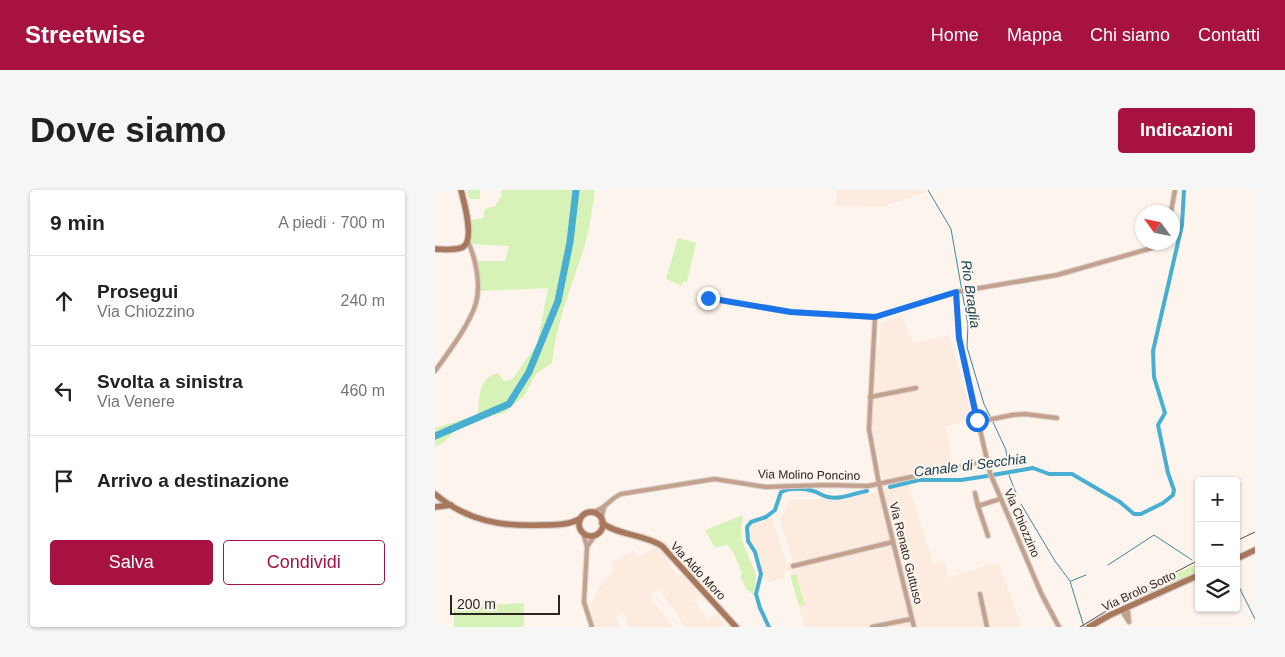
<!DOCTYPE html>
<html lang="it">
<meta charset="utf-8">
<style>
body{margin:0;font-family:Helvetica,sans-serif;background:#f6f6f6;color:#222}
.controls{position:absolute;right:15px;bottom:15px;display:grid;overflow:hidden;border-radius:5px;box-shadow:0 1px 4px #0004}
.controls button{width:45px;height:45px;display:grid;place-items:center;padding:0;border:0;border-bottom:1px solid #e0e0e0;background:#fff;color:#222;font:25px sans-serif}
.compass{position:absolute;left:700px;top:15px;width:45px;height:45px;border-radius:50%;background:#fff;box-shadow:0 1px 4px #0004;rotate:303deg}
.scale{position:absolute;left:15px;bottom:12px;width:110px;box-sizing:border-box;padding-left:5px;border:2px solid #2e2520;border-top:0;font-size:14px;line-height:18px;white-space:nowrap;color:#2e2520;-webkit-text-stroke:4px #fdf4ee;paint-order:stroke}
.stop{position:absolute;width:15px;height:15px;margin:-11px;border:4px solid #1a73e8;border-radius:50%;background:#fff}
.stop.end{background:#1a73e8;border-color:#fff;box-shadow:0 1px 5px #0008}
.list{margin:0;padding:0;list-style:none}
h2{display:flex;justify-content:space-between;align-items:center;height:65px;margin:0;padding:0 20px;font-size:21px}
h2 small{font-size:16px;font-weight:400;color:#767676}
.list li{display:grid;grid-template-columns:32px 1fr auto;gap:15px;align-items:center;box-sizing:border-box;height:90px;padding:0 20px;border-top:1px solid #e0e0e0}
.list b{display:block;font-size:19px;white-space:nowrap}
.list p{margin:0;font-size:16px;white-space:nowrap;color:#767676}
.list em{font-size:16px;font-style:normal;color:#767676}
.actions{display:flex;gap:10px;padding:15px 20px}
.actions a{flex:1;padding:11px 0;border:1px solid #a81240;border-radius:5px;text-align:center;font-size:18px;color:#a81240}
.actions .main{background:#a81240;color:#fff}
.icon{flex:none;width:28px;height:28px;fill:none;stroke:currentColor;stroke-width:2;stroke-linecap:round;stroke-linejoin:round}
.map{position:relative;flex:none;width:820px;height:437px;overflow:hidden;border-radius:5px}
header{display:flex;align-items:center;gap:30px;box-sizing:border-box;height:70px;padding:0 25px;background:#a81240;color:#fff}
header strong{font-size:24px}
nav{display:flex;gap:28px;margin-inline-start:auto;font-size:18px}
.intro{display:flex;align-items:center;justify-content:space-between;box-sizing:border-box;height:120px;padding:0 30px}
h1{margin:0;font-size:35px}
.button{padding:12px 22px;border-radius:5px;background:#a81240;color:#fff;font-size:18px;font-weight:700}
main{display:flex;gap:30px;padding:0 30px}
aside{flex:1;background:#fff;border-radius:5px;box-shadow:0 1px 4px #0004}
.map>svg:first-child{display:block}
.built{fill:#fdebdf}
.green{fill:#d7f2b6}
.lines{fill:none;stroke-linecap:round;stroke-linejoin:round}
.stream{stroke:#40859d;stroke-width:1}
.canal{stroke:#48aed2;stroke-width:4}
.river{stroke:#48aed2;stroke-width:7}
.street-casing{stroke:#d8cfc9;stroke-width:6}
.secondary-casing{stroke:#d8cfc9;stroke-width:8}
.street{stroke:#c3a18e;stroke-width:4}
.secondary{stroke:#a8775c;stroke-width:5.5}
.rail{stroke:#584f4a;stroke-width:1}
.route{stroke:#1a73e8;stroke-width:6}
.labels{text-anchor:middle;dominant-baseline:central;stroke-width:4.5;stroke-linejoin:round;paint-order:stroke}
.street-label{font-size:12px;fill:#2e2520;stroke:#fdf4ee}
.water-label{font-size:14px;font-style:italic;fill:#154251;stroke:#fdf4ee}
</style>
<header>
<strong>Streetwise</strong>
<nav><a>Home</a><a>Mappa</a><a>Chi siamo</a><a>Contatti</a></nav>
</header>
<div class="intro"><h1>Dove siamo</h1><a class="button">Indicazioni</a></div>
<main>
<aside>
<h2>9 min<small>A piedi · 700 m</small></h2>
<ul class="list">
<li><svg class="icon" aria-label="ahead" viewBox="0 0 24 24"><path d="M12 20V5M6 11l6-6 6 6"/></svg><div><b>Prosegui</b><p>Via Chiozzino</p></div><em>240 m</em></li>
<li><svg class="icon" aria-label="left" viewBox="0 0 24 24"><path d="M17 20v-9H6M10 6l-5 5 5 5"/></svg><div><b>Svolta a sinistra</b><p>Via Venere</p></div><em>460 m</em></li>
<li><svg class="icon" aria-label="arrive" viewBox="0 0 24 24"><path d="M6 21V4h12l-3 4 3 4H6"/></svg><div><b>Arrivo a destinazione</b></div></li>
</ul>
<div class="actions"><a class="main">Salva</a><a>Condividi</a></div>
</aside>
<div class="map">
<svg width="820" height="437" viewBox="0 0 820 437">
<rect width="100%" height="100%" fill="#fdf4ee"/>
<g class="built">
<path d="M402,0H488L489,3L446,17L401,16Z"/>
<path d="M467,126L478,153L514,145L538,228L511,237L517,273L472,284L475,300L498,373L509,370L513,388L563,372L587,437H370L355,385L360,384L352,381L349,383L350,387L334,392L333,387L328,388L325,369L314,351V343L317,335L336,326L352,374L358,371L345,330L355,310L362,309L411,310L424,305L450,301L437,237L438,197L446,133Z"/>
<path d="M223,356L243,387L247,384L265,406L258,410L273,430L282,423L292,437H250L224,399L214,406L238,437H194L189,423L181,427L184,437H161L155,416L164,398L179,379L176,373L198,360L203,367Z"/>
</g>
<g class="green">
<path d="M32,0H45V9H34Z"/>
<path d="M66,0H160C157,19 155,39 149,57C137,96 121,133 117,173L101,184L89,206L69,223L56,226L21,240L8,253L0,257V238L43,225C44,209 43,187 63,183L69,191L76,190L81,184L102,154L113,98L43,101L41,71H70L74,56L34,54L37,30L48,28L50,19L60,16L67,5Z"/>
<path d="M243,48L261,53L252,92H248L247,96L231,89Z"/>
<path d="M308,325L306,339L307,350L321,385L319,405L312,400L305,386L307,383L298,362L292,355L280,358L270,340Z"/>
<path d="M764,373V382L700,412L674,421L720,394Z"/>
<path d="M361,384L370,415L364,416L355,385Z"/>
<path d="M89,413V437H19V419L24,418V416Z"/>
</g>
<g class="lines">
<g class="stream">
<path d="M493,0L516,39L533,135L532,157L549,214L556,228"/>
<path d="M558,232L571,260L572,270"/>
<path d="M574,285L581,303"/>
<path d="M586,314L620,371L635,391L649,437"/>
<path d="M763,374H764"/>
<path d="M673,375L719,345L757,370"/>
<path d="M636,391L651,385"/>
<path d="M801,391L820,429"/>
</g>
<g class="canal">
<path d="M455,297L484,290H526L546,287L598,278L614,284H637L685,312L699,324H706L728,313L738,305L739,300L733,283L723,235L730,223L719,187L718,161L747,35L749,0"/>
<path d="M334,437L325,418L321,404L326,384L320,362L313,351L312,337L316,332L331,327L340,320L346,302C354,298 369,298 378,301C383,302 387,306 393,307C406,310 419,303 432,301"/>
</g>
<path class="river" d="M0,246L74,214L94,182L123,111L135,52L141,0"/>
<defs>
<g id="street">
<path d="M736,22L740,0"/>
<path d="M521,102L524,148L555,283L606,403L624,437"/>
<path d="M273,108L355,122L440,127L521,102L622,85L717,58L726,52"/>
<path d="M440,127L434,239L444,294L479,437"/>
<path d="M0,181C13,163 35,134 41,113C46,95 41,69 33,52"/>
<path d="M435,207L481,198"/>
<path d="M543,232L577,225L590,224L622,228"/>
<path d="M540,303L543,316"/>
<path d="M157,322C170,320 174,309 186,304L273,290L280,289L331,297L391,295L433,296L553,271"/>
<path d="M166,329L169,318"/>
<path d="M148,343L152,357L149,412L157,437"/>
<path d="M553,346L543,316L565,309"/>
<path d="M152,357L160,345"/>
<path d="M358,376L458,352"/>
<path d="M545,404L552,437"/>
<path d="M687,421L694,432L693,422L691,419"/>
<path d="M437,437L476,429"/>
</g>
<g id="secondary">
<path d="M0,59C8,59 21,61 28,57C40,50 29,12 26,0"/>
<path d="M0,304C32,331 67,337 108,335C121,335 133,335 145,329"/>
<path d="M0,317L16,315"/>
<circle cx="156" cy="334" r="12"/>
<path d="M167,333C185,346 209,344 227,356L301,437"/>
<path d="M801,369L820,360"/>
<path d="M654,437L675,425L764,385"/>
</g>
</defs>
<use href="#street" class="street-casing"/>
<use href="#secondary" class="secondary-casing"/>
<use href="#street" class="street"/>
<use href="#secondary" class="secondary"/>
<g class="rail">
<path d="M801,351L820,342"/>
<path d="M645,437L706,400L764,370"/>
</g>
</g>
<g class="lines">
<path class="route" d="M273,108L356,122L440,127L521,102L524,148L542,230"/>
</g>
<g class="labels">
<g class="street-label">
<text transform="translate(374 285) rotate(1)">Via Molino Poncino</text>
<text transform="translate(587 333) rotate(67)">Via Chiozzino</text>
<text transform="translate(471 363) rotate(76)">Via Renato Guttuso</text>
<text transform="translate(263 381) rotate(47)">Via Aldo Moro</text>
<text transform="translate(704 401) rotate(-25)">Via Brolo Sotto</text>
</g>
<g class="water-label">
<text transform="translate(536 104) rotate(82)">Rio Braglia</text>
<text transform="translate(535 275) rotate(-7)">Canale di Secchia</text>
</g>
</g>
</svg>
<div class="controls">
<button>+</button>
<button>−</button>
<button><svg class="icon" aria-label="layers" viewBox="0 0 24 24"><path d="M12 4l9 5-9 5-9-5zM3 14l9 5 9-5"/></svg></button>
</div>
<svg class="compass" viewBox="-18 -18 36 36"><path d="M0-13l5 13h-10z" fill="#e53935"/><path d="M0 13l5-13h-10z" fill="#767676"/></svg>
<div class="scale">200 m</div>
<div class="stop" style="left:542px;top:230px"></div>
<div class="stop end" style="left:273px;top:108px"></div>
</div>
</main>
